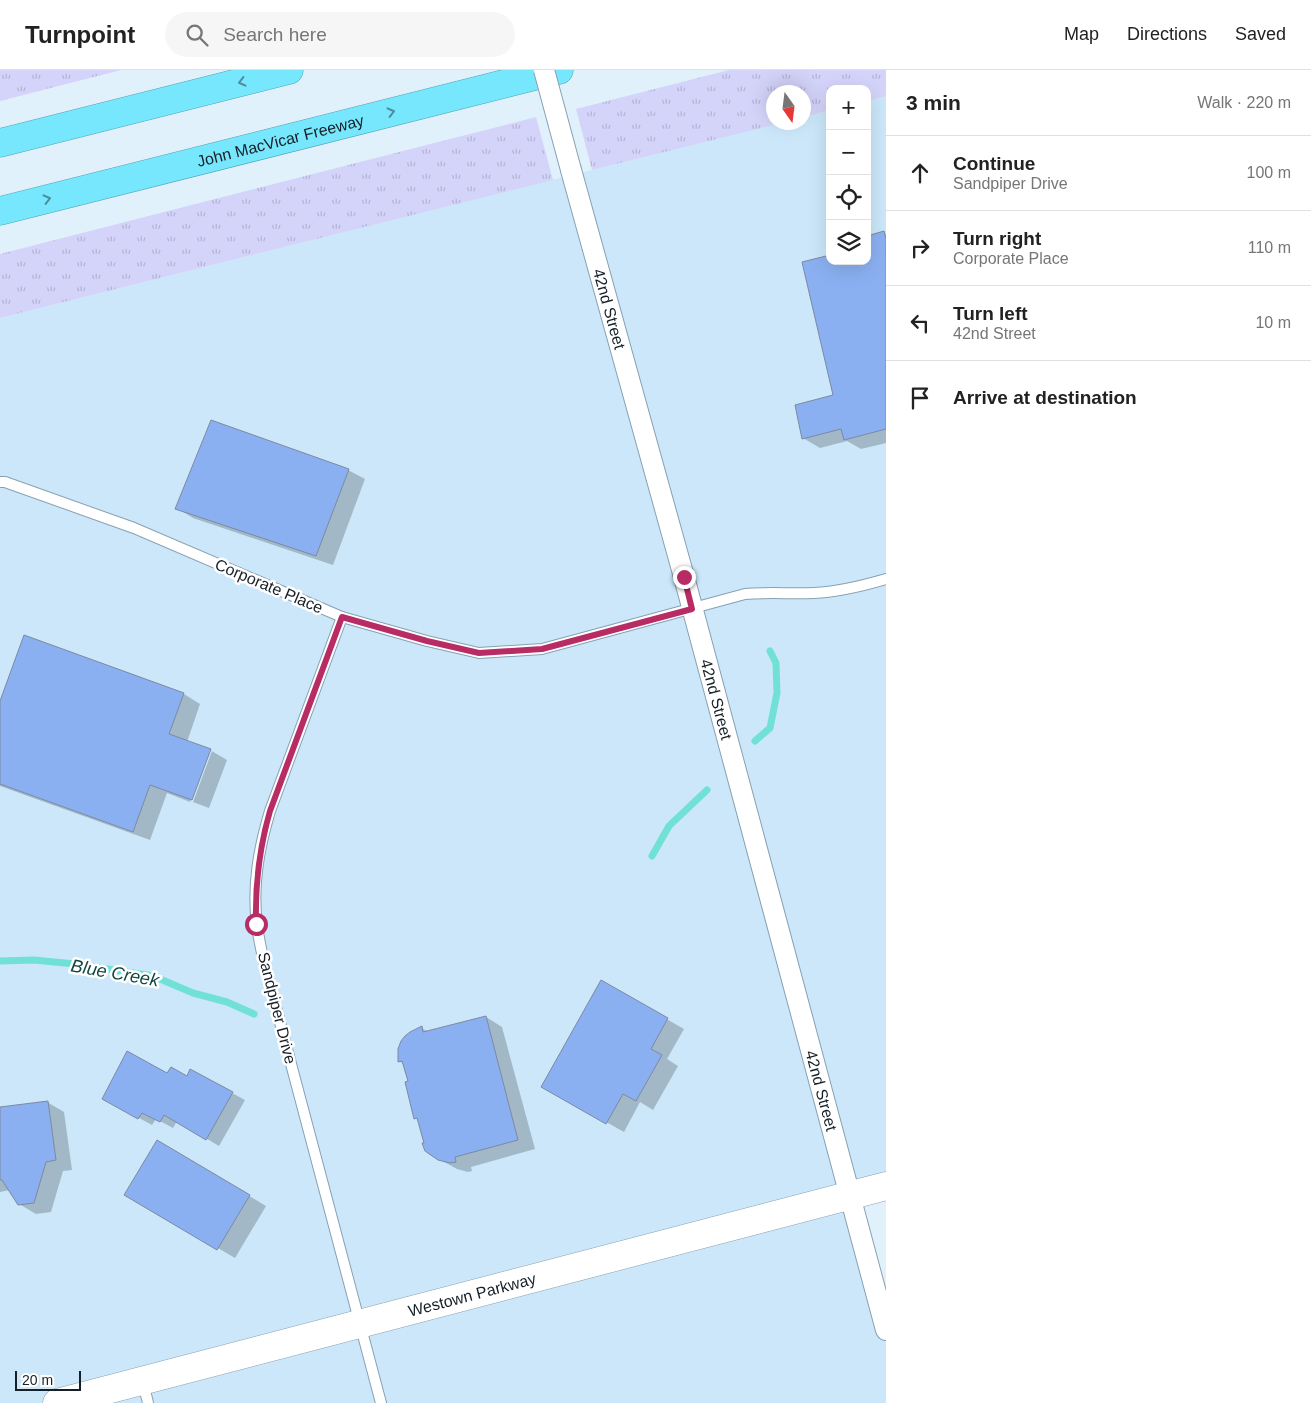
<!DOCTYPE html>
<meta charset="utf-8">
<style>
body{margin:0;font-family:Arial,sans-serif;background:#f6f6f6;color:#222}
.controls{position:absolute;right:15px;top:15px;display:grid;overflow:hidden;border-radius:10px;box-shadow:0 5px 20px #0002}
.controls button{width:45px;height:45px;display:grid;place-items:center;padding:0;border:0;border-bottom:1px solid #e0e0e0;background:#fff;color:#222;font:25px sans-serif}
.compass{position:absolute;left:766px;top:15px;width:45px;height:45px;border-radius:50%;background:#fff;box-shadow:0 5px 20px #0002;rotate:166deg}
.scale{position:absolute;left:15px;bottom:12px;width:66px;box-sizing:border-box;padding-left:5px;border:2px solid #162026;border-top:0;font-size:14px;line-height:18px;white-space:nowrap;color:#162026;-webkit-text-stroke:4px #fff;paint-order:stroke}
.stop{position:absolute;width:15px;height:15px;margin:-11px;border:4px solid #b82c65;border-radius:50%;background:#fff}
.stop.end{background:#b82c65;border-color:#fff;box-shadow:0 1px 5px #0008}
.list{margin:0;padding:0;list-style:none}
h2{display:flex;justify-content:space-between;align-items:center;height:65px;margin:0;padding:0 20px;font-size:21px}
h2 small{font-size:16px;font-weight:400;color:#767676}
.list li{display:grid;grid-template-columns:32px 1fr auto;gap:15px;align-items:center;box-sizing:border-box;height:75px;padding:0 20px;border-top:1px solid #e0e0e0}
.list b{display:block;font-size:19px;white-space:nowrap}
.list p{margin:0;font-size:16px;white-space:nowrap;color:#767676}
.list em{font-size:16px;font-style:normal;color:#767676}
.icon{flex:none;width:28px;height:28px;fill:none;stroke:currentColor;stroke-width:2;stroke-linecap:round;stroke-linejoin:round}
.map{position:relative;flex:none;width:886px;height:1333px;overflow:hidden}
header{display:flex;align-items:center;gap:30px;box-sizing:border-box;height:70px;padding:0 25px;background:#fff;border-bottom:1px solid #e0e0e0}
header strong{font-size:24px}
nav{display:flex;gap:28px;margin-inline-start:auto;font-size:18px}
.search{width:350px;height:45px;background:#f6f6f6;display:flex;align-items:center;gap:12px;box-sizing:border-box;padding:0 18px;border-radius:28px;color:#767676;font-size:19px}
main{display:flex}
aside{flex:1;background:#fff}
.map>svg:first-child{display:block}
.built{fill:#cbe7f9}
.grass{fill:url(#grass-tufts)}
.shadow{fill:#0003}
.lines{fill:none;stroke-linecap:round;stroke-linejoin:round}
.stream{stroke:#71e1d6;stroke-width:7}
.building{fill:#8bb0f2;stroke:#7c89a1}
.lane-casing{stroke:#87a1b3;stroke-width:12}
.street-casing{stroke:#87a1b3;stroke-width:22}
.secondary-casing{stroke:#87a1b3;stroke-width:29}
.highway-casing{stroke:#54a1b2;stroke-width:29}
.lane{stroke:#fff;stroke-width:10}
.street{stroke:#fff;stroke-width:20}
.secondary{stroke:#fff;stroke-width:28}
.highway{stroke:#76e7fd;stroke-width:28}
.street-bridge-casing{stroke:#87a1b3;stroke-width:22;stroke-linecap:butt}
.street-bridge{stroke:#fff;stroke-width:20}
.oneway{stroke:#4b8d9c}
.route{stroke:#b82c65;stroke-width:6}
.labels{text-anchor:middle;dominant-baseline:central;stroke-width:5;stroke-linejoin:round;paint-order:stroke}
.street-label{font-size:16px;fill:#162026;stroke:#fff}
.water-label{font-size:18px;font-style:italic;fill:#124641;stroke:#fff}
</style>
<header>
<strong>Turnpoint</strong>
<div class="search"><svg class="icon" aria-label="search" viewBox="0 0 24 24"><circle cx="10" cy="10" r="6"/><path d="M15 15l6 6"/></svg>Search here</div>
<nav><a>Map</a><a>Directions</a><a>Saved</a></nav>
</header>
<main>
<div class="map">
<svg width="886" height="1333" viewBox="0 0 886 1333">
<defs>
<pattern id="grass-tufts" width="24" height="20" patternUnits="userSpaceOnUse" patternTransform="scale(1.25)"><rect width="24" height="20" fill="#d4d3f9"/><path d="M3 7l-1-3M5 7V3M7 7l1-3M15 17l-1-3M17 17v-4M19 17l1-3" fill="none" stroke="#b5b5d5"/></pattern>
</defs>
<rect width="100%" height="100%" fill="#e0f1fc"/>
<path class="built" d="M886,26V1116L850,1125L886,1260V1333H0V248L780,53L804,52V47L830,40V191H867V31Z"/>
<g class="grass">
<path d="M0,0H121L0,31Z"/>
<path d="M729,0H886V26L867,31V19H830V40L804,47V22H774V52L781,53L592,100L576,39Z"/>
<path d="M536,47L553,110L0,248V184Z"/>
</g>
<g class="shadow">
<path d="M884,163L886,164V373L861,379L847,371L820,378L803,368L835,326L830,191H867Z"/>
<path d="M348,400L365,409L333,495L193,448L177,438Z"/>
<path d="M25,567L184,624L200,634L187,672L210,680L227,690L209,738L193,732L212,681H209L190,732L167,723L150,770L0,716V635Z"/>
<path d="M602,912L684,959L667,989L678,996L653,1040L640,1032L624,1062L542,1016Z"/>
<path d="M486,947L502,957L535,1079L471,1097L472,1101L468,1102L457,1099L439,1089L419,1051L416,1048L404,994L399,991L421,958L429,962Z"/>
<path d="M168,1004L187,1008L232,1023L245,1030L219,1076L177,1051L173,1058L156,1049L152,1055L117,1036Z"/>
<path d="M47,1032L64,1042L72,1100L63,1101L51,1142L36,1144L19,1134L10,1120L0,1122V1038Z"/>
<path d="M157,1071L266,1136L235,1188L126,1124Z"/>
</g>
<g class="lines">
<g class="stream">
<path d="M755,671L770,658L777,623L776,593L770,581"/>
<path d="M652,786L669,756L707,720"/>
<path d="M0,891L34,890L75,894L153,906L193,923L227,932L254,944"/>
</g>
</g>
<g class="building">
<path d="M884,161L886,169V359L844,370L841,359L802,369L795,335L833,325L802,192L830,185V191H867V166Z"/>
<path d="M211,350L349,399L316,486L175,439Z"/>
<path d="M24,565L184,623L169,664L211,679L192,730L150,715L133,762L0,714V631Z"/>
<path d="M601,910L668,948L651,979L662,985L636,1031L623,1024L606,1054L541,1017Z"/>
<path d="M486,946L518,1070L455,1087L456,1092L450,1093L438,1090L425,1081L422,1073H424L417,1048L414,1049L405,1012L408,1011L402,991L398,992V979L401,971L405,966L410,962L422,956L423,962Z"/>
<path d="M127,981L167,1003L171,997L187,1006L190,999L233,1022L206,1070L164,1045L160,1052L142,1043L138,1049L102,1029Z"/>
<path d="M48,1031L56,1090L46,1092L34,1133L18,1135L2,1110H0V1037Z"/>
<path d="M157,1070L250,1125L217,1180L124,1125Z"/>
</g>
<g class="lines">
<defs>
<g id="lane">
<path d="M0,412H5L134,458L342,547L427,571L479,583L542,579L745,524C768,522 791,524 814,523C839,522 862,516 886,509"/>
<path d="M342,547L270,741C259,778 252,815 257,854C258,866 261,879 264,892L381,1333"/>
<path d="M143,1312L148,1333"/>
</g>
<g id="street">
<path id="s1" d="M571,100L684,507L886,1260"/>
</g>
<g id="secondary">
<path id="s2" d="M57,1333L886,1116"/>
</g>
<g id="highway">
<path d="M0,73L289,0"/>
<path id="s3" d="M0,141L559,0"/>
</g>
</defs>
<use href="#lane" class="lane-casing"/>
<use href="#street" class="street-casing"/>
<use href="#secondary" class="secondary-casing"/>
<use href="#highway" class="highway-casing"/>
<use href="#lane" class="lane"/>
<use href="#street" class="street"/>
<use href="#secondary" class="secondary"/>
<use href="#highway" class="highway"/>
<defs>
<path id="street-bridge" d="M544,0L571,100"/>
</defs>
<use href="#street-bridge" class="street-bridge-casing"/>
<use href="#street-bridge" class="street-bridge"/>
</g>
<defs><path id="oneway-chevron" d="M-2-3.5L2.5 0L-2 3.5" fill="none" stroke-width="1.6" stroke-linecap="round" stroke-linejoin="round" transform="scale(1.25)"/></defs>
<g class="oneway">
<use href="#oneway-chevron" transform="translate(242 12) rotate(166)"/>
<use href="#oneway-chevron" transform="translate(391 42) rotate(-14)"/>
<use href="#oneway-chevron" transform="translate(47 129) rotate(-14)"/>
</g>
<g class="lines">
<path class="route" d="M256,854C255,814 259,779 270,741L342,547L427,571L479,583L542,579L692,539L684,507"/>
</g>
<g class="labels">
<g class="street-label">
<text stroke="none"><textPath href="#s3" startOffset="289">John MacVicar Freeway</textPath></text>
<text stroke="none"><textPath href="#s1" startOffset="144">42nd Street</textPath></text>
<text transform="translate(269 516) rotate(23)">Corporate Place</text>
<text stroke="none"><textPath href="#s1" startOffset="549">42nd Street</textPath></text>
<text transform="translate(277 938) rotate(76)">Sandpiper Drive</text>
<text stroke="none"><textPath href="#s1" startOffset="954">42nd Street</textPath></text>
<text stroke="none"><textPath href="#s2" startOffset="429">Westown Parkway</textPath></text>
</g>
<g class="water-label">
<text transform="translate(115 903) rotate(10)">Blue Creek</text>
</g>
</g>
</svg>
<div class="controls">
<button>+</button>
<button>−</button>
<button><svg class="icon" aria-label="locate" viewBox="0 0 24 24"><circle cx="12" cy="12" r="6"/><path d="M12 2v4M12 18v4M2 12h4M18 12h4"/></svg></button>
<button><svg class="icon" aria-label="layers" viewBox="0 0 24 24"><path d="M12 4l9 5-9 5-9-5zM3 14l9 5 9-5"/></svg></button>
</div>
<svg class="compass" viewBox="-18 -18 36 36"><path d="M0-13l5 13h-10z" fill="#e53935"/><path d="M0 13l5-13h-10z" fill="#767676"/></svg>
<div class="scale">20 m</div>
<div class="stop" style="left:256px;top:854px"></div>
<div class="stop end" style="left:684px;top:507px"></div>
</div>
<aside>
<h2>3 min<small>Walk · 220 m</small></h2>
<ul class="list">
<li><svg class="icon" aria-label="ahead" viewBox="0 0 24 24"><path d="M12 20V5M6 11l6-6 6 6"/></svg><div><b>Continue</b><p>Sandpiper Drive</p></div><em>100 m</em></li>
<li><svg class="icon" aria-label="right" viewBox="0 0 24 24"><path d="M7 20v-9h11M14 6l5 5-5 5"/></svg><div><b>Turn right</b><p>Corporate Place</p></div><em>110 m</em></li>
<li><svg class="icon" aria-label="left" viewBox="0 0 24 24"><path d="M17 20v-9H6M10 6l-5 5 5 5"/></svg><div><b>Turn left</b><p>42nd Street</p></div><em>10 m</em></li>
<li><svg class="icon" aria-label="arrive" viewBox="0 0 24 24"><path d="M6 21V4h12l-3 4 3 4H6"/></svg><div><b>Arrive at destination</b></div></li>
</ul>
</aside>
</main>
